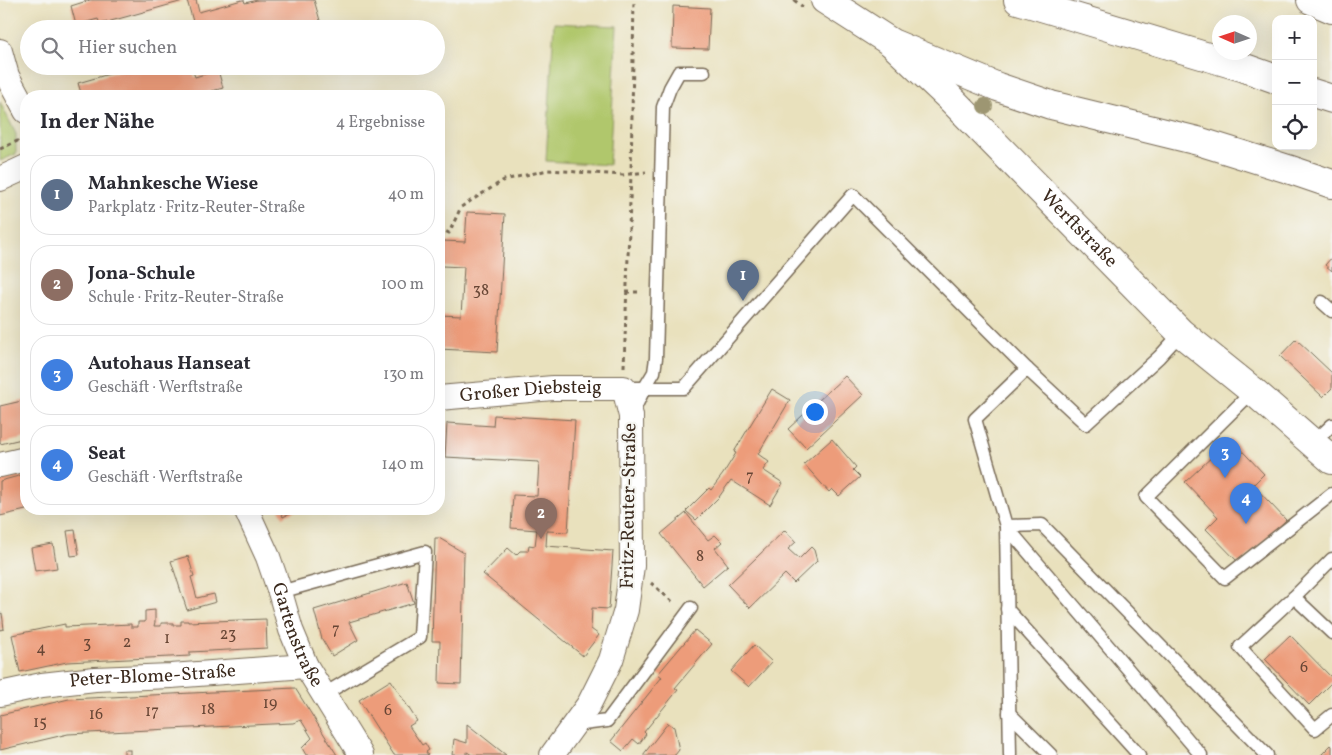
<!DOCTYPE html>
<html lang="de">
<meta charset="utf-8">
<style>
body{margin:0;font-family:Vollkorn,serif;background:#f2f2f3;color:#2b2b33}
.controls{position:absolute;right:15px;top:15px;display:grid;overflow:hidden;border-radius:10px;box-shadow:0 5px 20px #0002}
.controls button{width:45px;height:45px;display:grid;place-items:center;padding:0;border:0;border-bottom:1px solid #e1e1e2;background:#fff;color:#2b2b33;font:25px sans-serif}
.compass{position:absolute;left:1212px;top:15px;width:45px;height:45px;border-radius:50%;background:#fff;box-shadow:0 5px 20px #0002;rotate:273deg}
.you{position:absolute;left:814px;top:411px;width:18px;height:18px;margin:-12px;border:4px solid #fff;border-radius:50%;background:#1a73e8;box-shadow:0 0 0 8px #1a73e833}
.badge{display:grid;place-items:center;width:32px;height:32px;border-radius:50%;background:#d1495b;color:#fff;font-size:16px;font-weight:700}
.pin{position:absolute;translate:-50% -41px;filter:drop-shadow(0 1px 2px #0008)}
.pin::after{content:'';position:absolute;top:26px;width:18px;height:15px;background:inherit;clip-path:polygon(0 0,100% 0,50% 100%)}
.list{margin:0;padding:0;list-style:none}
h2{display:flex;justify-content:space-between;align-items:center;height:65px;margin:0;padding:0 20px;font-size:21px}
h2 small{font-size:16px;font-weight:400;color:#7c7c81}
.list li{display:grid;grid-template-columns:32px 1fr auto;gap:15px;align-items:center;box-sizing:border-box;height:80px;margin:0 10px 10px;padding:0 10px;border:1px solid #e1e1e2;border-radius:20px}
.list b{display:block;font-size:19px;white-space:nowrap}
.list p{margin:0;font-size:16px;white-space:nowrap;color:#7c7c81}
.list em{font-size:16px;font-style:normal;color:#7c7c81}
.icon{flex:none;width:28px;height:28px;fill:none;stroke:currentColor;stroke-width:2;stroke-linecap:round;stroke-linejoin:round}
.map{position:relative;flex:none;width:1332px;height:755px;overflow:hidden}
.search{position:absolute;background:#fff;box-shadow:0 5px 20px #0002;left:20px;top:20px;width:425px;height:55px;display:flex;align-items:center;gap:12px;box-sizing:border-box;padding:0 18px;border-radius:28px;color:#7c7c81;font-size:19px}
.panel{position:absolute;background:#fff;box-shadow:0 5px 20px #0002;left:20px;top:90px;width:425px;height:425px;border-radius:20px}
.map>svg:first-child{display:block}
.green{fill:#b0c76c;stroke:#767845}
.building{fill:#ed9c7a}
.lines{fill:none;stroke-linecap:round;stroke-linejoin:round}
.service-casing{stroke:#786a56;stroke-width:15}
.minor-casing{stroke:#786a56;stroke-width:26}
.tertiary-casing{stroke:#786a56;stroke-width:30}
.secondary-casing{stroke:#786a56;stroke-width:30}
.trunk-casing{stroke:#786a56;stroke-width:30}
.path{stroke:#786a56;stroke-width:3;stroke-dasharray:4 4;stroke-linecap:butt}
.service{stroke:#fff;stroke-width:12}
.minor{stroke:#fff;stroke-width:24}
.tertiary{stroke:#fff;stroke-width:28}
.secondary{stroke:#fff;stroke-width:28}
.trunk{stroke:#fff;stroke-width:28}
.tree{fill:#9d9672}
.labels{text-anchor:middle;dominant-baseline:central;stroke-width:4.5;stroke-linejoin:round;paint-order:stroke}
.number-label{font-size:16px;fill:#684635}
.street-label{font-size:19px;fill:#3b2a1e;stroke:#f6f6f2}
</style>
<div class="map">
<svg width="1332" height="755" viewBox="0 0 1332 755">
<rect width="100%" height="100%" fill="#f6f6f2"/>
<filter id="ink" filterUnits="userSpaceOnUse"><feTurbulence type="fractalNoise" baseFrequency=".02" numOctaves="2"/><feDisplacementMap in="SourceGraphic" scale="10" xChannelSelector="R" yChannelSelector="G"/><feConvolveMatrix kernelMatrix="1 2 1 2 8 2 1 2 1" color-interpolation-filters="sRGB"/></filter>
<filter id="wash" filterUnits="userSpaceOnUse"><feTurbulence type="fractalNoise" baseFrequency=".0096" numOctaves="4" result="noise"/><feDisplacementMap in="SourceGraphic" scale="20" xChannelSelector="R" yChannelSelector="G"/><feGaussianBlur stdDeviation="1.12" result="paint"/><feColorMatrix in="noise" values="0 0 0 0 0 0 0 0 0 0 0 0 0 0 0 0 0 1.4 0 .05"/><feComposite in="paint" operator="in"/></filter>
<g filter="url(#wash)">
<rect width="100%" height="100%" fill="#e9e1bd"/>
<g class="green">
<path d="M554,23L617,26L609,165L546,161Z"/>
<path d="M0,102L16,134V154L0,161Z"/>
</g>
<g id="blocks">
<g class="building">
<path d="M90,0H183V1L100,24L98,19L76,25L71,6Z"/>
<path d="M187,0H196L199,12L242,0H244L245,3L257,0H314L321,24L304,29H183L194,25Z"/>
<path d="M673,6L710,8L708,49L672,48Z"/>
<path d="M137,66H191L195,77L218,70L223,88L194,96H82L78,83Z"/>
<path d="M467,212L505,214L497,352L439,349V315L461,316L464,267L442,266L443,241L465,242Z"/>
<path d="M1332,257V271L1325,265Z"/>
<path d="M1296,339L1332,373V388L1323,397L1280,356Z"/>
<path d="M845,376L863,395L806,448L788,429Z"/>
<path d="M772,389L790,400L758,454L769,462L763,470L783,483L770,505L731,480L719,497L696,520L686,511L709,488L711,490L723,474L736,453L734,452Z"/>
<path d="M26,400V438L0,444V406Z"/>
<path d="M494,415L575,420L568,532L547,531L546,546L613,551L609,609L592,608L591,629L599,635L583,656L483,574L508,548L516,555L520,551H528L529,545L535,546L537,530L511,528L513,495L537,496L539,462L445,457L447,423L493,426Z"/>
<path d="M832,439L856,467L853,470L860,477L839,496L832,489L829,492L804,464Z"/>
<path d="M1231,439L1264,474L1253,485L1286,520L1240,564L1206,529L1218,517L1185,482Z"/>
<path d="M26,474V510L0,516V481Z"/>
<path d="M279,509H299L283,517Z"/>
<path d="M686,513L708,540L715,535L722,542L715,548L728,565L703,586L661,534Z"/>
<path d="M75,530L79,555L71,556L67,531Z"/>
<path d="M785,530L796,542L788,549L799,559L811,547L814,550L817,561L794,583L785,574L750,608L728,585Z"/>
<path d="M435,538H439L464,553L461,684L439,683L440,641H432Z"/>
<path d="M53,544L57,568L35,571L31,548Z"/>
<path d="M188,556L194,576L191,577L197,598L214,594L216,602L187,610L171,561Z"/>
<path d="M407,582L414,603L349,622L358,640L332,656L322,639L314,610Z"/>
<path d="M155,610V622L154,626H161V623H173V625H181V621H188V622L266,619L267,648L190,652V656L67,662L20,672L12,635L65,624V627L131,624V627H138V622H145V611Z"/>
<path d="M2,613L4,629L0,630V614Z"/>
<path d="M695,630L712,644L675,688L678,690L644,732L646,734L639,744L633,739L623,751L611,741L662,677L658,674Z"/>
<path d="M1290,635L1332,678V682L1309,705L1265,659Z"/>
<path d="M754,645L772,662L749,687L731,671Z"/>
<path d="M391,680L417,721L409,726L422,745L425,743L429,750L426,752L428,755H394L359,700Z"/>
<path d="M295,688L337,755H306L302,748L312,738L301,720L293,723L68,734L0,750V715L69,699Z"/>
<path d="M668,723L674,727L679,750L675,755H643Z"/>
<path d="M467,724L501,751L506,755H472L467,752V755H452L454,739L467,743Z"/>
<path d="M1331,745L1332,746V755H1321Z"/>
<rect x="124" y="750" width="6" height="5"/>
</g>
</g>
</g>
<g filter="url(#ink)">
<use href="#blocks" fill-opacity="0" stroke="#786a56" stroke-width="1"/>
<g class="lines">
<defs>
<g id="service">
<path d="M1322,302L1332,311"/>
<path d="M624,388H684L853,195L1027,369L1086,424L1159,357L1181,333"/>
<path d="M1253,391L1146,497L1225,578L1332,494"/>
<path d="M632,414L645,387L654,372L656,358L663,107L670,88L679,72H704"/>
<path d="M1313,443L1332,425"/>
<path d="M1006,526L1042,525L1267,755"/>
<path d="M1006,526L1201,755"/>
<path d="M1332,559L1294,597L1240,647L1315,729L1332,715"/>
<path d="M280,592L425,552L420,637L323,695"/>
<path d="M1294,597L1332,633"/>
<path d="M1007,609L1139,755"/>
<path d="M1009,713L1051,755"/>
<path d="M575,725L607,721L691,608"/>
<path d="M1010,755L1006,526L975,419L1027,369"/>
</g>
<g id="minor">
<path d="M0,51L7,76L26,111"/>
<path d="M0,179L26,167"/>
<path id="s1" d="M439,398L553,388H624L631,416L632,566L626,610L611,660L589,704L552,755"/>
<path d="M0,465L26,459"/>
<path id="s2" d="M246,509L268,557L280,592L291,630L306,666L361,755"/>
<path id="s3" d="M0,694L42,685L95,679L171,676L306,666"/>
</g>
<g id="tertiary">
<path id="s4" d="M893,44L950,98L1181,333L1253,391L1332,460"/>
</g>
<g id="secondary">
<path d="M825,0L892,43L998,87L1051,105L1198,141L1288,169L1332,184"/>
<path d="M1311,0L1332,9"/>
</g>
<g id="trunk">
<path d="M1018,0L1245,68L1276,79"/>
<path d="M1313,93L1332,99"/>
</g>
</defs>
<use href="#service" class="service-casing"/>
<use href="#minor" class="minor-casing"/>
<use href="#tertiary" class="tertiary-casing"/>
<use href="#secondary" class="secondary-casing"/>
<use href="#trunk" class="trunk-casing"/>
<g class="path">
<path d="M794,0L803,7"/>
<path d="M0,149L26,137"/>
<path d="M439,228L449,233L461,207L504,180L548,170L623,175L646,172"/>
<path d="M626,292H642"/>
<path d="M624,367L631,174L634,0"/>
<path d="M651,583L674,603"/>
</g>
<use href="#service" class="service"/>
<use href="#minor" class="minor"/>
<use href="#tertiary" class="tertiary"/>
<use href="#secondary" class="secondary"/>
<use href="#trunk" class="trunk"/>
</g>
<circle class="tree" cx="985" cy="106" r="8"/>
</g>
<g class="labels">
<g class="number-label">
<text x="481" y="291">38</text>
<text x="750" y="477">7</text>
<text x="700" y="557">8</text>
<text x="336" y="630">7</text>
<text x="228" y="635">23</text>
<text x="167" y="639">1</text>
<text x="127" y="643">2</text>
<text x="87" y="644">3</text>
<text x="41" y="649">4</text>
<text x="1304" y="668">6</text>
<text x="270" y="704">19</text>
<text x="208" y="710">18</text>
<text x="388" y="711">6</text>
<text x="152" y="712">17</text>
<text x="96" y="715">16</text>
<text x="40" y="723">15</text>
</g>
<g class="street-label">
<text stroke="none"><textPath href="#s4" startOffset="262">Werftstraße</textPath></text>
<text stroke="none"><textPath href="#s1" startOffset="92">Großer Diebsteig</textPath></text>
<text transform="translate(629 506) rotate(-89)">Fritz-Reuter-Straße</text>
<text stroke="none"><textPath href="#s2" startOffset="136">Gartenstraße</textPath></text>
<text stroke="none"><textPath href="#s3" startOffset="154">Peter-Blome-Straße</textPath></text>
</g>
</g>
</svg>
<div class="controls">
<button>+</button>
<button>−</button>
<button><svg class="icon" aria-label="locate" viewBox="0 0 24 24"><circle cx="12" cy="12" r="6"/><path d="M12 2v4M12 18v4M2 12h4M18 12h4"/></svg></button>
</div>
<svg class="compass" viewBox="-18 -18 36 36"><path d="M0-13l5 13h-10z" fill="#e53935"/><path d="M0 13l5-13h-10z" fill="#7c7c81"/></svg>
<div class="you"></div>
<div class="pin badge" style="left:743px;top:301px;background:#5c6f8a">1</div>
<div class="pin badge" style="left:541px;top:539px;background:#8d6e63">2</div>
<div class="pin badge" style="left:1225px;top:478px;background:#3f7fe0">3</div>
<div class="pin badge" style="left:1246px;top:524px;background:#3f7fe0">4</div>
<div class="search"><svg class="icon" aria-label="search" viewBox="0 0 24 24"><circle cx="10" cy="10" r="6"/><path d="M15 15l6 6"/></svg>Hier suchen</div>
<section class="panel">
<h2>In der Nähe<small>4 Ergebnisse</small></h2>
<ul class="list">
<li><span class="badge" style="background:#5c6f8a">1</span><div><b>Mahnkesche Wiese</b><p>Parkplatz · Fritz-Reuter-Straße</p></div><em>40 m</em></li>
<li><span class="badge" style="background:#8d6e63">2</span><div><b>Jona-Schule</b><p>Schule · Fritz-Reuter-Straße</p></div><em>100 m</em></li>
<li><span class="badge" style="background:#3f7fe0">3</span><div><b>Autohaus Hanseat</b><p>Geschäft · Werftstraße</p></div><em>130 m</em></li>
<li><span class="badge" style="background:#3f7fe0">4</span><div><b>Seat</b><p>Geschäft · Werftstraße</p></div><em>140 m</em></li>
</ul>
</section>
</div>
